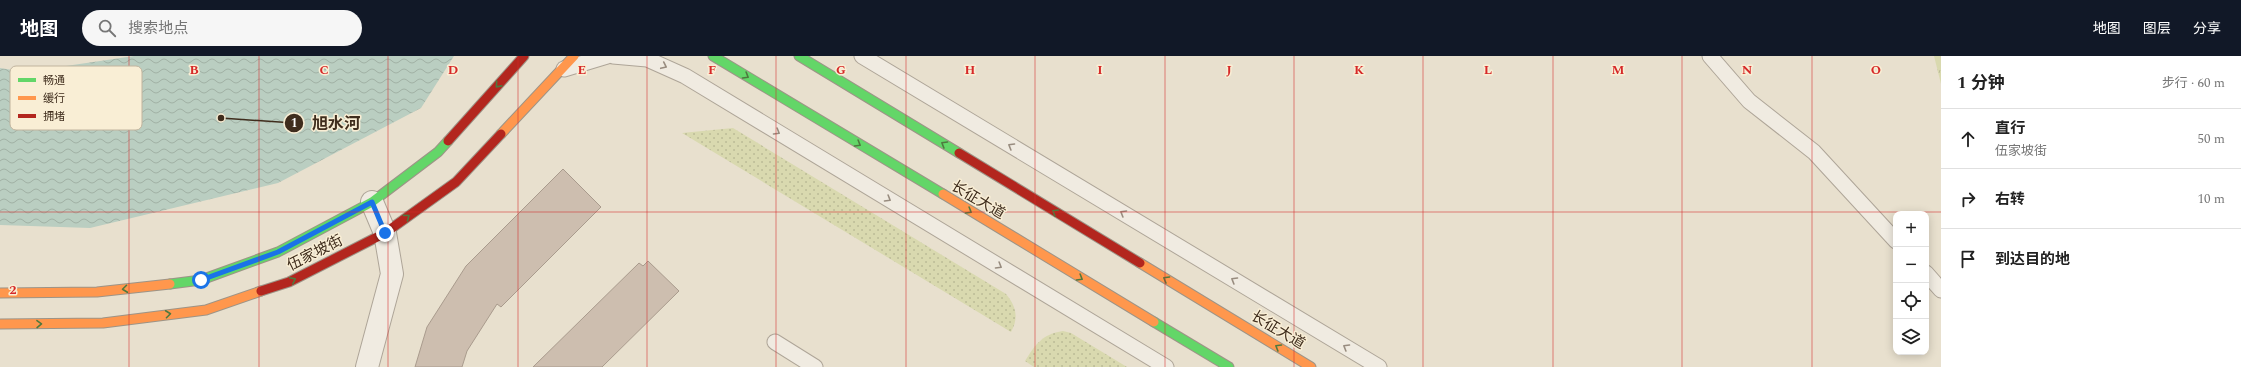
<!DOCTYPE html>
<html lang="zh">
<meta charset="utf-8">
<style>
body{margin:0;font-family:Spectral,"Noto Sans SC",serif;background:#f6f6f6;color:#222}
.controls{position:absolute;right:12px;bottom:12px;display:grid;overflow:hidden;border-radius:8px;box-shadow:0 2px 10px #0003}
.controls button{width:36px;height:36px;display:grid;place-items:center;padding:0;border:0;border-bottom:1px solid #e0e0e0;background:#fff;color:#222;font:20px sans-serif}
.stop{position:absolute;width:12px;height:12px;margin:-9px;border:3px solid #1a73e8;border-radius:50%;background:#fff}
.stop.end{background:#1a73e8;border-color:#fff;box-shadow:0 1px 4px #0008}
.list{margin:0;padding:0;list-style:none}
h2{display:flex;justify-content:space-between;align-items:center;height:52px;margin:0;padding:0 16px;font-size:17px}
h2 small{font-size:13px;font-weight:400;color:#767676}
.list li{display:grid;grid-template-columns:26px 1fr auto;gap:12px;align-items:center;box-sizing:border-box;height:60px;padding:0 16px;border-top:1px solid #e0e0e0}
.list b{display:block;font-size:15px;white-space:nowrap}
.list p{margin:0;font-size:13px;white-space:nowrap;color:#767676}
.list em{font-size:13px;font-style:normal;color:#767676}
.icon{flex:none;width:22px;height:22px;fill:none;stroke:currentColor;stroke-width:2;stroke-linecap:round;stroke-linejoin:round}
.map{position:relative;flex:none;width:1941px;height:311px;overflow:hidden}
header{display:flex;align-items:center;gap:24px;box-sizing:border-box;height:56px;padding:0 20px;background:#111827;color:#fff}
header strong{font-size:19px}
nav{display:flex;gap:22px;margin-inline-start:auto;font-size:14px}
.search{width:280px;height:36px;background:#f6f6f6;display:flex;align-items:center;gap:10px;box-sizing:border-box;padding:0 14px;border-radius:22px;color:#767676;font-size:15px}
main{display:flex}
aside{flex:1;background:#fff}
.map>svg:first-child{display:block}
.grass{fill:url(#grass-dots)}
.park{fill:url(#park-tufts)}
.water{fill:url(#water-waves)}
.building{fill:#cdbeaf;stroke:#a99b8d}
.lines{fill:none;stroke-linecap:round;stroke-linejoin:round}
.lane-casing{stroke:#aea598;stroke-width:17}
.street-casing{stroke:#aea598;stroke-width:24}
.fast-casing{stroke:#9d9487;stroke-width:11}
.slow-casing{stroke:#9d9487;stroke-width:11}
.jam-casing{stroke:#9d9487;stroke-width:11}
.lane{stroke:#f0ebe1;stroke-width:15}
.street{stroke:#f0ebe1;stroke-width:22}
.fast{stroke:#63d668;stroke-width:9}
.slow{stroke:#ff974d;stroke-width:9}
.jam{stroke:#b3261e;stroke-width:9}
.oneway{stroke:#988c7f}
.oneway2{stroke:#4f793f}
.route{stroke:#1a73e8;stroke-width:5}
.grid{fill:none;stroke:#d62828;stroke-width:1;stroke-opacity:0.55}
.labels{text-anchor:middle;dominant-baseline:central;stroke-width:3;stroke-linejoin:round;paint-order:stroke}
.street-label{font-size:15px;fill:#3f2d1d;stroke:#f9eed5}
.key{fill:#f9eed5;stroke:#c1b49e;stroke-width:1}
.key-label{font-size:11px;fill:#3f2d1d}
.grid-label{font-size:13px;text-anchor:middle;font-weight:bold;fill:#d62828;stroke:#f9eed5;stroke-width:3;stroke-linejoin:round;paint-order:stroke}
.leader{fill:none;stroke:#3f2d1d;stroke-width:1.5}
.callout-dot{fill:#3f2d1d;stroke:#f9eed5;stroke-width:1.5}
.mark-label{font-size:12px;text-anchor:middle;font-weight:bold;fill:#fff}
.callout-label{font-size:16px;text-anchor:middle;font-weight:bold;fill:#3f2d1d;stroke:#f9eed5;stroke-width:3;stroke-linejoin:round;paint-order:stroke}
</style>
<header>
<strong>地图</strong>
<div class="search"><svg class="icon" aria-label="search" viewBox="0 0 24 24"><circle cx="10" cy="10" r="6"/><path d="M15 15l6 6"/></svg>搜索地点</div>
<nav><a>地图</a><a>图层</a><a>分享</a></nav>
</header>
<main>
<div class="map">
<svg width="1941" height="311" viewBox="0 0 1941 311">
<defs>
<pattern id="grass-dots" width="8" height="8" patternUnits="userSpaceOnUse"><rect width="8" height="8" fill="#d9d9af"/><path d="M2 2h.1M6 6h.1" fill="none" stroke="#bbbb96" stroke-width="1.8" stroke-linecap="round"/></pattern>
<pattern id="park-tufts" width="24" height="20" patternUnits="userSpaceOnUse"><rect width="24" height="20" fill="#d9d9af"/><path d="M3 7l-1-3M5 7V3M7 7l1-3M15 17l-1-3M17 17v-4M19 17l1-3" fill="none" stroke="#bbbb96"/></pattern>
<pattern id="water-waves" width="16" height="10" patternUnits="userSpaceOnUse"><rect width="16" height="10" fill="#bacec1"/><path d="M0 5q4-4 8 0t8 0" fill="none" stroke="#a1b1a5"/></pattern>
</defs>
<rect width="100%" height="100%" fill="#e8e0ce"/>
<g class="grass">
<path d="M733,72L1006,238C1016,250 1019,262 1011,276L682,77Z"/>
<path d="M1063,275L1071,277L1127,311H1034L1025,305C1035,289 1042,278 1063,275Z"/>
</g>
<path class="park" d="M1934,0H1941V28Z"/>
<path class="water" d="M134,0H454L421,52L278,127L90,172L0,169V12L25,16Z"/>
<g class="building">
<path d="M563,113L601,151L501,251L497,248L467,295L462,311H415L427,271L466,210Z"/>
<path d="M648,205L679,235L602,311H533L639,207L643,210Z"/>
</g>
<g class="lines">
<defs>
<g id="lane">
<path d="M613,0L647,3L685,20L1166,311"/>
<path d="M862,0L1379,311"/>
<path d="M1710,0L1749,45L1814,96L1896,185"/>
<path d="M564,13L607,0"/>
<path d="M1926,217L1941,234"/>
<path d="M775,286L815,311"/>
</g>
<path id="street" d="M367,311L392,218L385,177L372,146"/>
<g id="fast">
<path d="M713,0L943,138"/>
<path d="M799,0L959,97"/>
<path d="M170,228L201,224L278,196L372,146L438,96L448,85"/>
<path d="M1154,266L1229,311"/>
</g>
<g id="slow">
<path d="M501,78L574,0"/>
<path d="M943,138L1154,266"/>
<path d="M1140,207L1311,311"/>
<path d="M0,237L97,236L170,228"/>
<path d="M0,268L103,267L206,254L261,235"/>
</g>
<g id="jam">
<path d="M448,85L524,0"/>
<path d="M959,97L1140,207"/>
<path d="M261,235L289,226L385,177L456,126L501,78"/>
</g>
</defs>
<use href="#lane" class="lane-casing"/>
<use href="#street" class="street-casing"/>
<use href="#fast" class="fast-casing"/>
<use href="#slow" class="slow-casing"/>
<use href="#jam" class="jam-casing"/>
<use href="#lane" class="lane"/>
<use href="#street" class="street"/>
<use href="#fast" class="fast"/>
<use href="#slow" class="slow"/>
<use href="#jam" class="jam"/>
</g>
<defs><path id="oneway-chevron" d="M-2-3.5L2.5 0L-2 3.5" fill="none" stroke-width="1.6" stroke-linecap="round" stroke-linejoin="round"/></defs>
<g class="oneway">
<use href="#oneway-chevron" transform="translate(664 10) rotate(25)"/>
<use href="#oneway-chevron" transform="translate(777 76) rotate(31)"/>
<use href="#oneway-chevron" transform="translate(1011 90) rotate(-149)"/>
<use href="#oneway-chevron" transform="translate(888 143) rotate(31)"/>
<use href="#oneway-chevron" transform="translate(1123 157) rotate(-149)"/>
<use href="#oneway-chevron" transform="translate(999 210) rotate(31)"/>
<use href="#oneway-chevron" transform="translate(1234 224) rotate(-149)"/>
<use href="#oneway-chevron" transform="translate(1346 291) rotate(-149)"/>
</g>
<g class="oneway2">
<use href="#oneway-chevron" transform="translate(746 20) rotate(31)"/>
<use href="#oneway-chevron" transform="translate(498 29) rotate(132)"/>
<use href="#oneway-chevron" transform="translate(858 88) rotate(31)"/>
<use href="#oneway-chevron" transform="translate(944 88) rotate(-149)"/>
<use href="#oneway-chevron" transform="translate(969 155) rotate(31)"/>
<use href="#oneway-chevron" transform="translate(1055 156) rotate(-149)"/>
<use href="#oneway-chevron" transform="translate(407 161) rotate(-36)"/>
<use href="#oneway-chevron" transform="translate(1080 222) rotate(31)"/>
<use href="#oneway-chevron" transform="translate(1166 223) rotate(-149)"/>
<use href="#oneway-chevron" transform="translate(293 224) rotate(-26)"/>
<use href="#oneway-chevron" transform="translate(125 233) rotate(173)"/>
<use href="#oneway-chevron" transform="translate(168 258) rotate(-7)"/>
<use href="#oneway-chevron" transform="translate(39 268) rotate(-1)"/>
<use href="#oneway-chevron" transform="translate(1278 291) rotate(-149)"/>
</g>
<g class="lines">
<path class="route" d="M201,224L278,196L372,146L385,177"/>
</g>
<path class="grid" d="M129,0V311M259,0V311M388,0V311M518,0V311M647,0V311M776,0V311M906,0V311M1035,0V311M1165,0V311M1294,0V311M1423,0V311M1553,0V311M1682,0V311M1812,0V311M0,156H1941"/>
<g class="labels">
<g class="street-label">
<text transform="translate(978 144) rotate(31)">长征大道</text>
<text transform="translate(315 197) rotate(-27)">伍家坡街</text>
<text transform="translate(1278 274) rotate(31)">长征大道</text>
</g>
</g>
<rect x="10" y="10" width="132" height="64" rx="6" class="key"/>
<rect x="18" y="22" width="18" height="4" fill="#63d668"/>
<rect x="18" y="40" width="18" height="4" fill="#ff974d"/>
<rect x="18" y="58" width="18" height="4" fill="#b3261e"/>
<g class="key-label">
<text x="43" y="28">畅通</text>
<text x="43" y="46">缓行</text>
<text x="43" y="64">拥堵</text>
</g>
<g class="grid-label">
<text x="194" y="18">B</text>
<text x="324" y="18">C</text>
<text x="453" y="18">D</text>
<text x="582" y="18">E</text>
<text x="712" y="18">F</text>
<text x="841" y="18">G</text>
<text x="970" y="18">H</text>
<text x="1100" y="18">I</text>
<text x="1229" y="18">J</text>
<text x="1359" y="18">K</text>
<text x="1488" y="18">L</text>
<text x="1618" y="18">M</text>
<text x="1747" y="18">N</text>
<text x="1876" y="18">O</text>
<text x="13" y="238">2</text>
</g>
<path class="leader" d="M221 62L294 67"/>
<g class="callout-dot">
<circle cx="221" cy="62" r="4"/>
<circle cx="294" cy="67" r="10"/>
</g>
<g class="mark-label">
<text x="294" y="71">1</text>
</g>
<g class="callout-label">
<text x="336" y="73">旭水河</text>
</g>
</svg>
<div class="controls">
<button>+</button>
<button>−</button>
<button><svg class="icon" aria-label="locate" viewBox="0 0 24 24"><circle cx="12" cy="12" r="6"/><path d="M12 2v4M12 18v4M2 12h4M18 12h4"/></svg></button>
<button><svg class="icon" aria-label="layers" viewBox="0 0 24 24"><path d="M12 4l9 5-9 5-9-5zM3 14l9 5 9-5"/></svg></button>
</div>
<div class="stop" style="left:201px;top:224px"></div>
<div class="stop end" style="left:385px;top:177px"></div>
</div>
<aside>
<h2>1 分钟<small>步行 · 60 m</small></h2>
<ul class="list">
<li><svg class="icon" aria-label="ahead" viewBox="0 0 24 24"><path d="M12 20V5M6 11l6-6 6 6"/></svg><div><b>直行</b><p>伍家坡街</p></div><em>50 m</em></li>
<li><svg class="icon" aria-label="right" viewBox="0 0 24 24"><path d="M7 20v-9h11M14 6l5 5-5 5"/></svg><div><b>右转</b></div><em>10 m</em></li>
<li><svg class="icon" aria-label="arrive" viewBox="0 0 24 24"><path d="M6 21V4h12l-3 4 3 4H6"/></svg><div><b>到达目的地</b></div></li>
</ul>
</aside>
</main>
